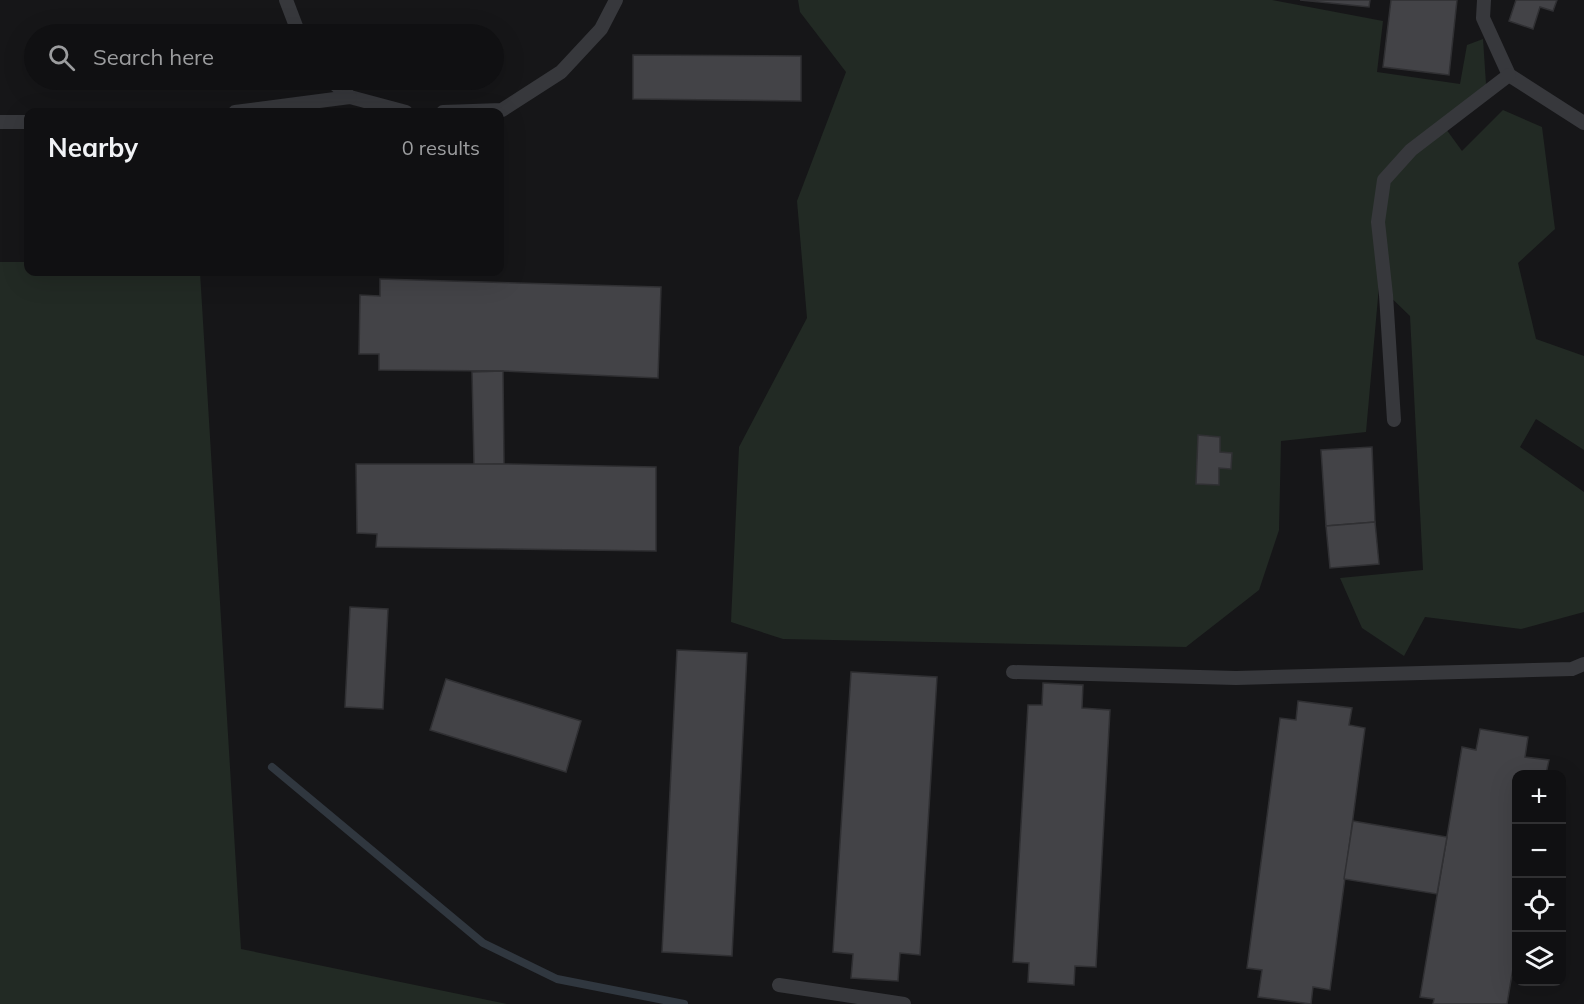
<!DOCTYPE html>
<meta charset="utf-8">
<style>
body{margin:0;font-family:Mulish,sans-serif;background:#1e1e20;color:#f1f3f6}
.controls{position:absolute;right:18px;bottom:18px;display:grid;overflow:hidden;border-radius:12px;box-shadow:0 6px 24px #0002}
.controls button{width:54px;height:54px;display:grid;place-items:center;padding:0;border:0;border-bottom:2px solid #303032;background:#101012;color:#f1f3f6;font:30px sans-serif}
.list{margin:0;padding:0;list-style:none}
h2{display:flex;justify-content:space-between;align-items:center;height:78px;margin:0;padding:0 24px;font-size:26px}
h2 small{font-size:20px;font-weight:400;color:#9c9d9f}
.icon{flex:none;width:33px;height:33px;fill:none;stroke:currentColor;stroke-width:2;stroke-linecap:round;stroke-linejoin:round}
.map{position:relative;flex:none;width:1584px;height:1004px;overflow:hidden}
.search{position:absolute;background:#101012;box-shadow:0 6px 24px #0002;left:24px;top:24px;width:480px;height:66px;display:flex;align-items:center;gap:15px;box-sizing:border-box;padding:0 21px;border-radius:33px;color:#9c9d9f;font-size:22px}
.panel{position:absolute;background:#101012;box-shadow:0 6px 24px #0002;left:24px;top:108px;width:480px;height:168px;border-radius:12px}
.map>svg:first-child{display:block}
.green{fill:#222a24}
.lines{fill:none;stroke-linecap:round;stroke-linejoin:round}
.stream{stroke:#30373f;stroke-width:8}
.building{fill:#434347;stroke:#303033;stroke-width:1.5}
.service{stroke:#37383c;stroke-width:14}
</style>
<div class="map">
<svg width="1584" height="1004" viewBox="0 0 1584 1004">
<rect width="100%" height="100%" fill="#161618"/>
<g class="green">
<path d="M798,0H1272L1383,21L1377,72L1460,84L1467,45L1483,39L1487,99L1446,129L1462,151L1503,110L1542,127L1555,229L1518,263L1536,339L1584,356V450L1536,419L1520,447L1584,492V612L1521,629L1425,617L1404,656L1362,628L1340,578L1423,570L1410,316L1379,286L1366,432L1281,441L1279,530L1259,590L1186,647L783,639L731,622L739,447L807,318L797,201L846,72L800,12Z"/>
<path d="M0,262H28V272H200L241,949L507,1004H0Z"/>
</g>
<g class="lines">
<path class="stream" d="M272,767L483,943L557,979L684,1004"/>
</g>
<g class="building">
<path d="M1300,0H1370L1369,7Z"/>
<path d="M1391,0H1457L1449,75L1383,67Z"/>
<path d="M1516,0H1557L1553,11L1540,7L1533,29L1509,21Z"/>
<path d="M633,55L801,56V101L633,99Z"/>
<path d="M380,279L661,287L658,378L503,371L379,370V354H359L360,295L380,296Z"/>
<path d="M503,371L504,464L474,465L472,372Z"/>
<path d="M1198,435L1220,437V452L1232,453L1231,469L1219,468V485L1196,484Z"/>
<path d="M1372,447L1375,522L1326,526L1321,450Z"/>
<path d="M356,464H504L656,467V551L376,547L377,534L357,533Z"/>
<path d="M1375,522L1379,564L1330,568L1326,526Z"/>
<path d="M350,607L388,609L383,709L345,707Z"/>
<path d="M677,650L747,653L732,956L662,952Z"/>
<path d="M851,672L937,677L920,955L900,953L898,981L851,978L853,954L833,952Z"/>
<path d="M446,679L581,721L566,772L430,730Z"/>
<path d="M1043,683L1083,685L1082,708L1110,710L1096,967L1075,966L1074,985L1028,982L1029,963L1013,962L1028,705H1042Z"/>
<path d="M1298,701L1352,708L1349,725L1365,728L1330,990L1313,987L1311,1004L1258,997L1262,970L1247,968L1280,718L1296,720Z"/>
<path d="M1480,729L1528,737L1525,757L1549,760L1546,774H1516V951L1507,1004H1433L1434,999L1420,997L1462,747L1476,750Z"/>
<path d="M1353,821L1447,837L1437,894L1344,879Z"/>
</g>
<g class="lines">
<g class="service">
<path d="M286,0L299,34"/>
<path d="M1484,0L1483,18L1509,75L1584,123"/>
<path d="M330,80L350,97L406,112"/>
<path d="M235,112L350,97"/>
<path d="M443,112L502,110L561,72L601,29L616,0"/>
<path d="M0,122H28"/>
<path d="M1394,420L1386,295L1378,222L1384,180L1411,150L1509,75"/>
<path d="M1013,672L1236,678L1572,669L1584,664"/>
<path d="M779,985L904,1004"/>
</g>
</g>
</svg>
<div class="controls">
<button>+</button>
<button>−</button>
<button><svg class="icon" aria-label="locate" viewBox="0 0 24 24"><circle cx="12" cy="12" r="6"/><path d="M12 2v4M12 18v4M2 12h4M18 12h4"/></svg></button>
<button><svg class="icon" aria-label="layers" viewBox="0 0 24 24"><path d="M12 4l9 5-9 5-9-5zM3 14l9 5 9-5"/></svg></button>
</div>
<div class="search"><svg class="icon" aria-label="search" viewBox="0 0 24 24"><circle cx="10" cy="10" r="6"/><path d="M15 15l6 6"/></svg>Search here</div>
<section class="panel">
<h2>Nearby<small>0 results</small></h2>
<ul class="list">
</ul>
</section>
</div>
